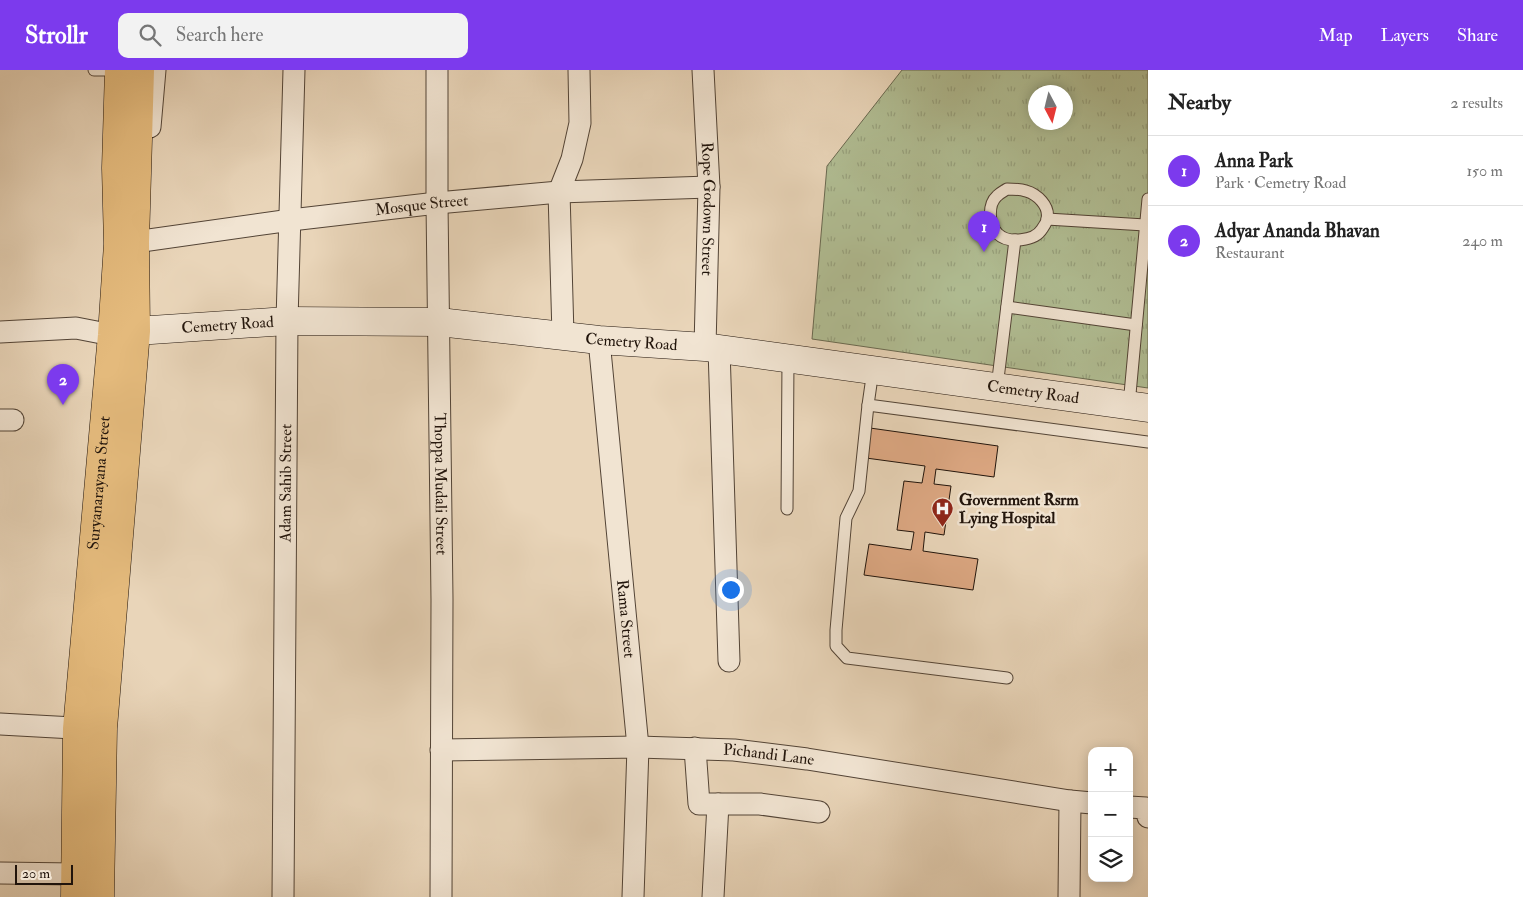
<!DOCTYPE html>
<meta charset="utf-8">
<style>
body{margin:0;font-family:"IM FELL Double Pica",serif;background:#f2f2f2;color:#222}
.controls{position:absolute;right:15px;bottom:15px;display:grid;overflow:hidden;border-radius:10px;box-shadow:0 2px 12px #0003}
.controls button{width:45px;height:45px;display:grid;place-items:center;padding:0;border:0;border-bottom:1px solid #e0e0e0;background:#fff;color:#222;font:25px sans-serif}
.compass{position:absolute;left:1028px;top:15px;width:45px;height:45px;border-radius:50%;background:#fff;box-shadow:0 2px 12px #0003;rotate:173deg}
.scale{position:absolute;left:15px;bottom:12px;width:58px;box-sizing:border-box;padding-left:5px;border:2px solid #21140b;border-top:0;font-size:14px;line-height:18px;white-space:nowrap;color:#21140b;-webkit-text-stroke:4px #f1e4d2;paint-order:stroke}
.you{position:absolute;left:730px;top:519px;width:18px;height:18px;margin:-12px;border:4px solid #fff;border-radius:50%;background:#1a73e8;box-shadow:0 0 0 8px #1a73e833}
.badge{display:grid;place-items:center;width:32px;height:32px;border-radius:50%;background:#7c3aed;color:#fff;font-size:16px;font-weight:700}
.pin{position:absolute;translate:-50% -41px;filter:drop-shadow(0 1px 2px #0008)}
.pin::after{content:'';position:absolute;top:26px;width:18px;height:15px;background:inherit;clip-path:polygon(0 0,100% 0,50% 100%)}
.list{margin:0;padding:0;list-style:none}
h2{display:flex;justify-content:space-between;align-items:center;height:65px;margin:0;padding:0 20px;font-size:21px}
h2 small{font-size:16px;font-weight:400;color:#767676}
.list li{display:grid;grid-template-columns:32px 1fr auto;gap:15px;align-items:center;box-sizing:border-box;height:70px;padding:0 20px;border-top:1px solid #e0e0e0}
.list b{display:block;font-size:19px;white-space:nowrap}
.list p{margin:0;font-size:16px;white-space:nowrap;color:#767676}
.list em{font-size:16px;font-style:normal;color:#767676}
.icon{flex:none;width:28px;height:28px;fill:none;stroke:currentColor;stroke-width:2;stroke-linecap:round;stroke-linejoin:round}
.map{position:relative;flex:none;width:1148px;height:827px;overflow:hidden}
header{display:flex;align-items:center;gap:30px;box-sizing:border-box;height:70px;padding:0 25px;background:#7c3aed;color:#fff}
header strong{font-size:24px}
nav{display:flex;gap:28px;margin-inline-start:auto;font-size:18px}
.search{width:350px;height:45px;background:#f2f2f2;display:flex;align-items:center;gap:12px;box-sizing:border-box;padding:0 18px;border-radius:10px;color:#767676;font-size:19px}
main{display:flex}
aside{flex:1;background:#fff}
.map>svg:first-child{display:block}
.grass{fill:url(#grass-tufts);stroke:#696950;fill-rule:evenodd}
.building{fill:#dda883;stroke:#21140b}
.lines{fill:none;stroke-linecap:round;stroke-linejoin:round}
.service-casing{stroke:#534436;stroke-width:13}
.minor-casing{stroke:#534436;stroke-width:23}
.secondary-casing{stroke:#21140b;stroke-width:29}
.primary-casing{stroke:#21140b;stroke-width:29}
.service{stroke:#f1e4d2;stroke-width:11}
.minor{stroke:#f1e4d2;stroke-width:21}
.secondary{stroke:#f1e4d2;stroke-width:28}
.primary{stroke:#e4ba7c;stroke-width:28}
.labels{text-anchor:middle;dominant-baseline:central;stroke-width:5;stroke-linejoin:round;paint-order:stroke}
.street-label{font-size:16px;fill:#21140b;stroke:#f1e4d2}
.poi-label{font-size:16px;font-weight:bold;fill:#21140b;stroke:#f1e4d2;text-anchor:start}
</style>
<header>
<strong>Strollr</strong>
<div class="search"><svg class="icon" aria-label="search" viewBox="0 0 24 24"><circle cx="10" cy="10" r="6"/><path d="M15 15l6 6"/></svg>Search here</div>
<nav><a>Map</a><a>Layers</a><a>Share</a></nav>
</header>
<main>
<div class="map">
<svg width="1148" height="827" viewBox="0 0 1148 827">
<defs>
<pattern id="grass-tufts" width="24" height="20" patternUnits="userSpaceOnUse" patternTransform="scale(1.25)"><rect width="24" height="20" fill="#b1be94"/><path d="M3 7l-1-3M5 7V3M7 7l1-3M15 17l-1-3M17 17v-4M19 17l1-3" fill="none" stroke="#98a27e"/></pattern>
</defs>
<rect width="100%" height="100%" fill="#e9d5b9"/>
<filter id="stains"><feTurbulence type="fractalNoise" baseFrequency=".004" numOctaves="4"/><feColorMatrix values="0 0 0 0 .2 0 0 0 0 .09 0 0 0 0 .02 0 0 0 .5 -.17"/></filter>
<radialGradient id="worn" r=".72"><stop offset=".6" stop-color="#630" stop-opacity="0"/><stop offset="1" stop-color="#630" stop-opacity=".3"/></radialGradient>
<path class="grass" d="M902,0H1148V318L812,269L827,96ZM1036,22H1066V52H1036Z"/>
<path class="building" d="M870,358L998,376L994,407L936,399L934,414L951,416L944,465L925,462L923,481L978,489L973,520L864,505L869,474L911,480L914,462L897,460L904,411L922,413L925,396L866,388Z"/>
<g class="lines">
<defs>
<g id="service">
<path d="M94,0H105"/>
<path d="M1007,119C1013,119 1020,119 1026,121C1037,124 1050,136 1047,149C1047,152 1044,156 1042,159C1035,171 1008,174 998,164C988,155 988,134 997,126C1000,123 1004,121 1007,119Z"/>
<path d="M1047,149L1145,155"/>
<path d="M1007,237L1136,255"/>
<path d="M873,300L868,335L1148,372"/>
<path d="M997,317L1015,170"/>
<path d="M868,335L859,421L846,448L836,560V576L847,588L1007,608"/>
<path d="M1129,335L1148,129"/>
<path d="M787,439L788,289"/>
</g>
<g id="minor">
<path id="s1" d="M437,0V133L442,529L441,827"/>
<path id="s2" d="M703,0L709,117L705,277"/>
<path d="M150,57L155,0"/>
<path id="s3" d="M135,172L291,150L437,133L559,122L709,117"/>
<path d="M0,262L76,258L112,265"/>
<path d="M563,265L559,122L572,89L580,53L579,0"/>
<path id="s4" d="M599,270L638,677L633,827"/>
<path d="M719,279L729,591"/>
<path d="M0,350H13"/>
<path d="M0,654L92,659"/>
<path d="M695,678L699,734H760L819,742"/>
<path id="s5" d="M441,680L638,677L734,680L807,689L1070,731L1092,733"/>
<path d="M1129,737L1146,738L1148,747"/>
<path d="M0,803L75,804"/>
<path id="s6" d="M283,827L287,251L294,0"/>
<path d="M713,827L718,734"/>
<path d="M1069,827L1070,731"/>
</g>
<g id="secondary">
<path id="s7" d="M113,264L136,261L287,251L439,252L599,270L705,277L1148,338"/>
</g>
<g id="primary">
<path id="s8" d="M75,827L77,659L112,265L118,174L116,98L119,0"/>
<path d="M100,827L103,658L136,261L135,172L140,0"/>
</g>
</defs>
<use href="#service" class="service-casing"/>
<use href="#minor" class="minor-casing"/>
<use href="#secondary" class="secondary-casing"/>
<use href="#primary" class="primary-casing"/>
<use href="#service" class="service"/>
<use href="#minor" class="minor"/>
<use href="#secondary" class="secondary"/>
<use href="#primary" class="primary"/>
</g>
<defs>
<symbol id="hospital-pin" viewBox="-11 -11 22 30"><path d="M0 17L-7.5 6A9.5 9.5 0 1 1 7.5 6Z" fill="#8f2418" stroke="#f1e4d2"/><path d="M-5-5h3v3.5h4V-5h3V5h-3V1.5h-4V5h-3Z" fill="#fff"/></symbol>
</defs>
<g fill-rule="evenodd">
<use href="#hospital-pin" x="930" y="426" width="25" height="34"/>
</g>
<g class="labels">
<g class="street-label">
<text stroke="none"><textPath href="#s3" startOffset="289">Mosque Street</textPath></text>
<text stroke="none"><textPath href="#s2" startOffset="139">Rope Godown Street</textPath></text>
<text stroke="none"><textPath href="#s7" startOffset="115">Cemetry Road</textPath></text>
<text stroke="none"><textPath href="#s7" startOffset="520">Cemetry Road</textPath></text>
<text stroke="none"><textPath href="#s7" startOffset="925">Cemetry Road</textPath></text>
<text stroke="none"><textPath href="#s6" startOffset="414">Adam Sahib Street</textPath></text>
<text stroke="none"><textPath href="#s1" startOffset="414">Thoppa Mudali Street</textPath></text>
<text stroke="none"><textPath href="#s8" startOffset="415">Suryanarayana Street</textPath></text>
<text stroke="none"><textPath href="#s4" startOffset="280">Rama Street</textPath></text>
<text stroke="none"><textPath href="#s5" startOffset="328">Pichandi Lane</textPath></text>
</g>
<g class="poi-label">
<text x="959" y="430">Government Rsrm<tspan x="959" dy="18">Lying Hospital</tspan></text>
</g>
</g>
<rect width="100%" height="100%" filter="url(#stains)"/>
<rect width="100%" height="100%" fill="url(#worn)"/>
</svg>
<div class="controls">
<button>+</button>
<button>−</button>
<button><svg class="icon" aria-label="layers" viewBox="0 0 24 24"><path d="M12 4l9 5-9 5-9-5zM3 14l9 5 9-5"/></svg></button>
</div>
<svg class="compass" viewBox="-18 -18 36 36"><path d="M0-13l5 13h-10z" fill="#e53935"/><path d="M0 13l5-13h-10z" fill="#767676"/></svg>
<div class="scale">20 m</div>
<div class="you"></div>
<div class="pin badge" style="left:984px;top:182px">1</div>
<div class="pin badge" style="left:63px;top:335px">2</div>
</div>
<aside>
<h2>Nearby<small>2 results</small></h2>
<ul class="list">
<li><span class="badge">1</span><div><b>Anna Park</b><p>Park · Cemetry Road</p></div><em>150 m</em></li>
<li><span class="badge">2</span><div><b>Adyar Ananda Bhavan</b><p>Restaurant</p></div><em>240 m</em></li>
</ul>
</aside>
</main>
